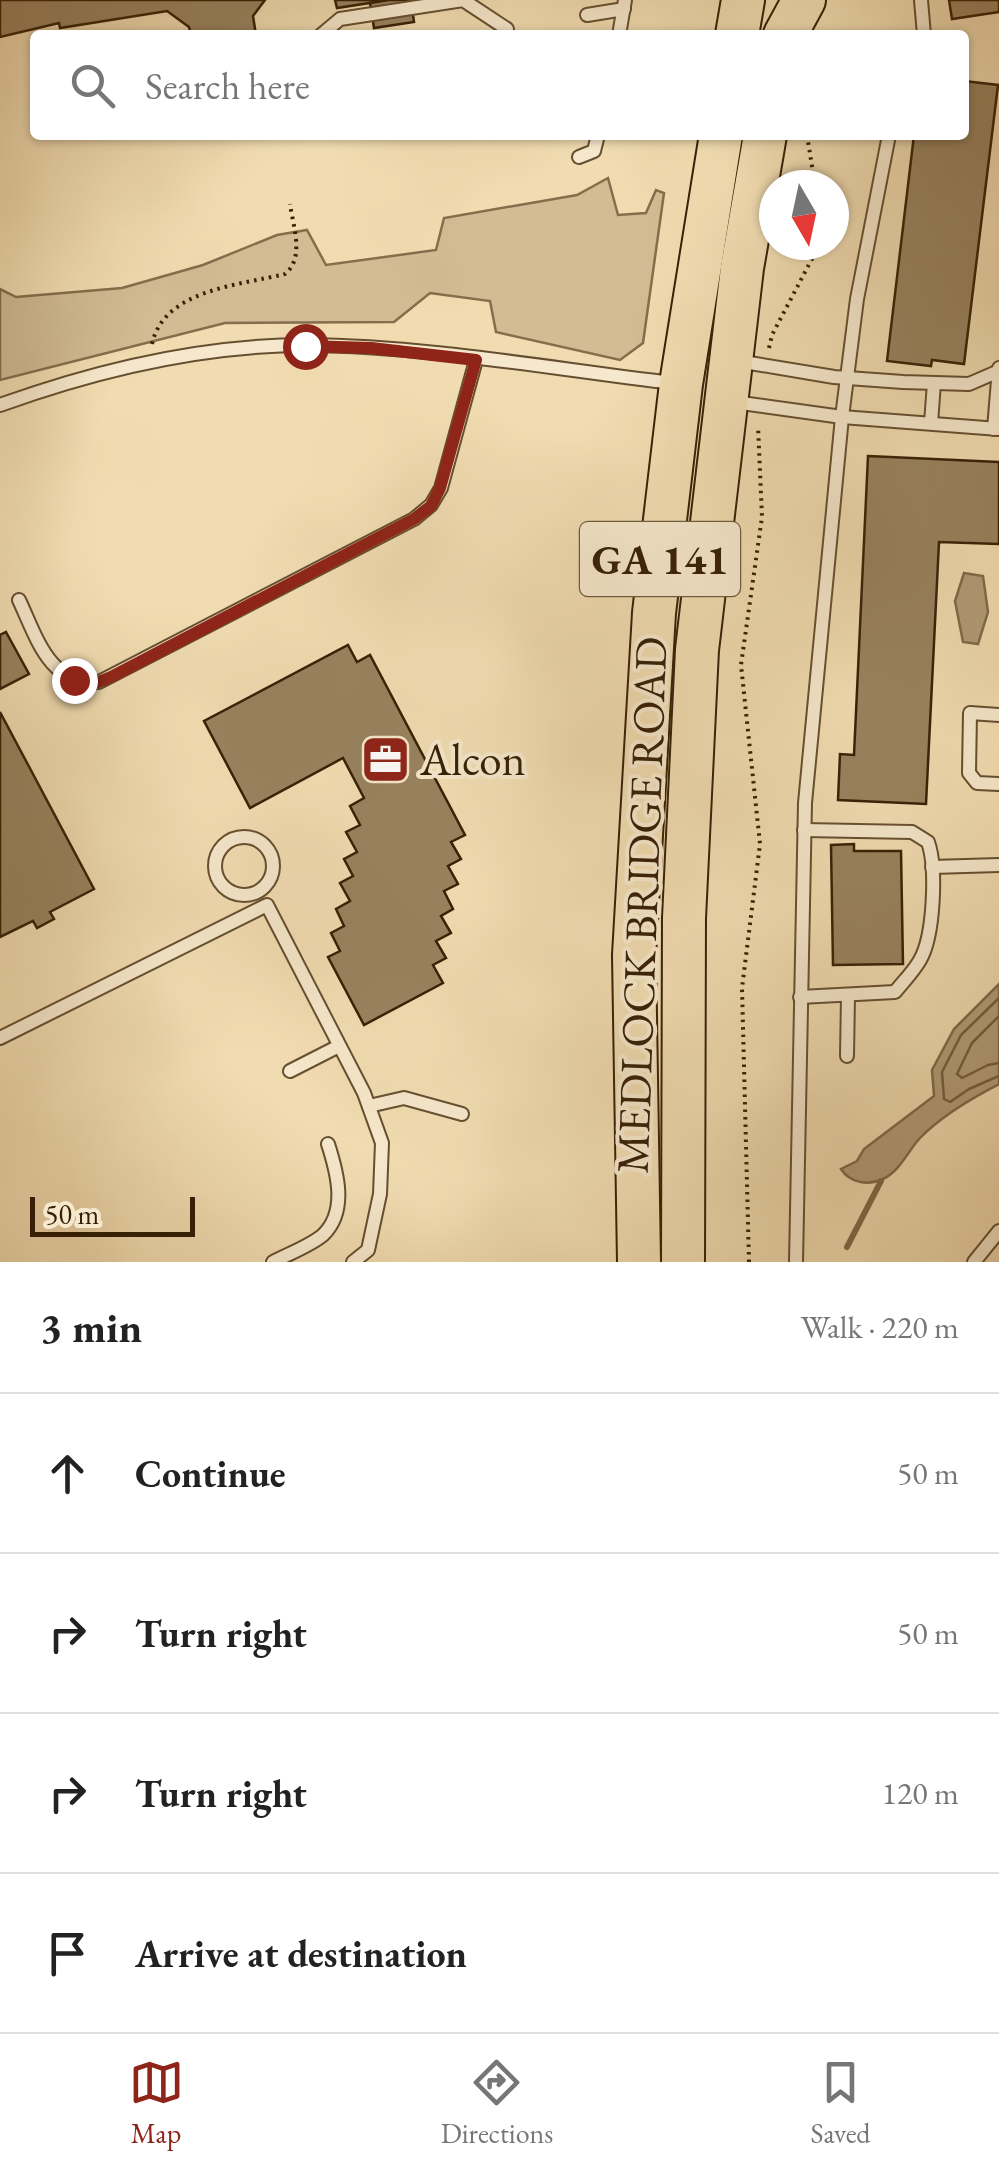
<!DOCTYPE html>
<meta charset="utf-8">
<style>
body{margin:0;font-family:"EB Garamond",serif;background:#f6f6f6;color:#222}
.compass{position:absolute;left:759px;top:170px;width:90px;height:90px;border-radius:50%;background:#fff;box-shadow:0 2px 8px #0004;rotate:171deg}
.scale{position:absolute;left:30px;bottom:25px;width:165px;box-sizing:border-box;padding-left:10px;border:5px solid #372005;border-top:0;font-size:28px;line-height:35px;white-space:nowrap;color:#372005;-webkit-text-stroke:8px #f6e8cc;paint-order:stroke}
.stop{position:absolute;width:30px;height:30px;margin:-22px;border:8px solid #8f2418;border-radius:50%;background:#fff}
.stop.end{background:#8f2418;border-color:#fff;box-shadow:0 2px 10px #0008}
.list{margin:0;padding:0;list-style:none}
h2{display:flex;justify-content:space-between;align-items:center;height:130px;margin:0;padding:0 40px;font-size:42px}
h2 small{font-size:32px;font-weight:400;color:#767676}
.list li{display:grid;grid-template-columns:65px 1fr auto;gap:30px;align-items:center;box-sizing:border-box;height:160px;padding:0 40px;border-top:2px solid #e0e0e0}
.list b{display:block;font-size:38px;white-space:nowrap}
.list em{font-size:32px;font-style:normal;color:#767676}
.icon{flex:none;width:55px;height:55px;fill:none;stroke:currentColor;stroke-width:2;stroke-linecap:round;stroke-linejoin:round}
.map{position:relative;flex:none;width:999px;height:1262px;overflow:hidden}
.search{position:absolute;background:#fff;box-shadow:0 2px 8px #0004;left:30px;right:30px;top:30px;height:110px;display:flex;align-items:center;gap:25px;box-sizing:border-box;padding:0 35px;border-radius:10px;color:#767676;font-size:38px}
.sheet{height:770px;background:#fff}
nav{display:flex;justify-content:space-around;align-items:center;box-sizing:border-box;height:140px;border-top:2px solid #e0e0e0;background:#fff;font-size:28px;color:#767676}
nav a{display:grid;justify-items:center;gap:5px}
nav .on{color:#8f2418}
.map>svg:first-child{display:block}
.green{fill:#d1bc94;stroke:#846e4c;stroke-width:2.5}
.water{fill:#b29c77;stroke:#816a49;stroke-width:2.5}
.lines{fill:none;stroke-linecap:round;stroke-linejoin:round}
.shore{stroke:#745e3e;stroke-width:2.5}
.stream{stroke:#816a49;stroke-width:6}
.building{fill:#98825e;stroke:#372005;stroke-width:2.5}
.service-casing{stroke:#664f30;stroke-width:16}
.trunk-casing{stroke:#372005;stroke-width:46}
.path{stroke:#372005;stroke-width:4;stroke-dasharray:2.5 5;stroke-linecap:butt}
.service{stroke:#f6e8cc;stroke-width:12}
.trunk{stroke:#f1dcb1;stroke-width:42}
.route{stroke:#8f2418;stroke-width:12}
.labels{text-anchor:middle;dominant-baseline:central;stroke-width:8;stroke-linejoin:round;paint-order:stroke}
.shield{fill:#f6e8cc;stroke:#705c41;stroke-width:2.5}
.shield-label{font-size:42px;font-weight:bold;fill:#372005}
.poi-label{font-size:45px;fill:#372005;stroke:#f6e8cc;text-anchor:start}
.street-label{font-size:45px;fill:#372005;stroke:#f6e8cc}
</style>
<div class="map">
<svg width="999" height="1262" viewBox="0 0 999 1262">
<rect width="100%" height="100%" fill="#f1dcb1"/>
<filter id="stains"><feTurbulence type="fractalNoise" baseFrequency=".002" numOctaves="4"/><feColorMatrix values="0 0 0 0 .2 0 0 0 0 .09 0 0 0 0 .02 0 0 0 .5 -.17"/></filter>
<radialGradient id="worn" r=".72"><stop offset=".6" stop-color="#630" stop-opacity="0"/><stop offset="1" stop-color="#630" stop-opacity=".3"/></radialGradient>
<path class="green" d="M608,178L618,215L646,213L656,190L664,193L643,343L620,360L496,332L490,301L430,293L394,322L225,323L0,380V289L16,297L122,288L203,265L277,235L307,230L326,265L436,250L444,218L577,195Z"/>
<g class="water">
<path d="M964,573L983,576L988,612L978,644L963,642L955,601Z"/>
<path d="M999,984V1084C972,1098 941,1116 920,1138C908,1151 900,1171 883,1179C868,1186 850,1183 841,1169L857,1161L864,1149L934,1096L932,1070L954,1029Z"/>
</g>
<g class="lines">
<g class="shore">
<path d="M999,998L961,1035L942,1072L944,1099L950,1102L969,1089L999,1076"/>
<path d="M999,1016L972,1043L957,1074L962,1078L988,1065L999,1063"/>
</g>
<path class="stream" d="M847,1247L881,1181"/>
</g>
<g class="building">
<path d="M0,0H265L253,16L256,35H191L189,27L167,11L60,28L59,23L0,37Z"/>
<path d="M335,0H389L337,8Z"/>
<path d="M389,0H411L414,22L374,28L370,3Z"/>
<path d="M949,0H999V12L952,19Z"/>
<path d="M964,81L998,85L964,364L932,360L931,366L887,361L914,135H964Z"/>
<path d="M868,456L999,462V544L939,542L926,804L838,800L840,754L854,755Z"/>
<path d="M6,632L29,674L0,689V635Z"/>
<path d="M348,645L357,662L370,655L465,835L451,842L461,859L448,866L458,884L444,891L453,909L441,916L451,933L436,941L446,958L433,965L443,983L364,1025L328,957L340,951L331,933L344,926L336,909L350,901L340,883L353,876L344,859L357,852L346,832L360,825L350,806L364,798L343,758L250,808L204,721Z"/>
<path d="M0,712L94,889L50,912L54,919L37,928L33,921L0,937Z"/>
<path d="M854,844V851H901L903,964L833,965L831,845Z"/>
</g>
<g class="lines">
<defs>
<g id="service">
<path d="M921,0L924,35"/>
<path d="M587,15L624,9"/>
<path d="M321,35L340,19L463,0L507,29"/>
<path d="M619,35L625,0"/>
<path d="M579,157L594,151L598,135"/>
<path d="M738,361L834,377L903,382L969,384L999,371"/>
<path d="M734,402L842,417L999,429"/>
<path d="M0,405C97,370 203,345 307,345C428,346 553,369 673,383"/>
<path d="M931,423L934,383"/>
<path d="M994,429L999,368"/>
<path d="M19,600C37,638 49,685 99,682L414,519L431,505L441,488L476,360"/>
<path d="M999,715L970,713L969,773L977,783L999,784"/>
<circle cx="244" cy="866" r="29"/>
<path d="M932,867L999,865"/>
<path d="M800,997L895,992C903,982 914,971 920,960C934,936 937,868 928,842L912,832L804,830"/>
<path d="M0,1038L267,905L364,1093L382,1143L380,1194L368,1250L353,1262"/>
<path d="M847,1056L848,996"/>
<path d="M290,1071L339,1046"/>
<path d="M369,1106L404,1098L462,1114"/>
<path d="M273,1262C288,1254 310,1246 323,1235C348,1211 337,1172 328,1144"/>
<path d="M796,1262L805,803L842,417L857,299L889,135"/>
<path d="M974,1262L999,1231"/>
</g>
<g id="trunk">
<path d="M737,35L743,0"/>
<path d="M785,35L804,0"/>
<path d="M639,1262L634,955L654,613L681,384L721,135"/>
<path d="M683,1262L684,918L697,650L742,268L765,135"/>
</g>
</defs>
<use href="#service" class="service-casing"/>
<use href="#trunk" class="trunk-casing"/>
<g class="path">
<path d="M807,135L815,185"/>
<path d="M152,344C164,289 241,285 285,274C305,258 293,226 290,204"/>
<path d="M769,348L772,335L815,253L816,245"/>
<path d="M749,1262L742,988L760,844L741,665L762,517L758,426"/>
</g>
<use href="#service" class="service"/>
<use href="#trunk" class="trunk"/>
</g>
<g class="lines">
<path class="route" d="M74,680L99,682L111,677L414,519L431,506L440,488L476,360L371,348L305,346"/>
</g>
<defs>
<symbol id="office-square" viewBox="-11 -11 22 22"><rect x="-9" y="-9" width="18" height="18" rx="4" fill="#8f2418" stroke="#f6e8cc"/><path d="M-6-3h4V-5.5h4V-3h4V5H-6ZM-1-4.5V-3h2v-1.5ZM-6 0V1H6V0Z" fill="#fff"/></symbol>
</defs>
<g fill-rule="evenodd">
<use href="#office-square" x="358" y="732" width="55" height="55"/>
</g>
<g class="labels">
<rect class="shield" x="580" y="522" width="160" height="74" rx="8"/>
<g class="shield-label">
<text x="660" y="559">GA 141</text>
</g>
<g class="poi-label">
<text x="420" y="759">Alcon</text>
</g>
<g class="street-label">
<text transform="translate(641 905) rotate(-88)">MEDLOCK BRIDGE ROAD</text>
</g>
</g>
<rect width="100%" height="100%" filter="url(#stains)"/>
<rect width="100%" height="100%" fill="url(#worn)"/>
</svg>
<svg class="compass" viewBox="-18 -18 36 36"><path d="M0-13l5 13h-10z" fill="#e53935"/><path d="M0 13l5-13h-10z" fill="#767676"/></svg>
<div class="scale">50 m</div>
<div class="stop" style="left:305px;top:346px"></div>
<div class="stop end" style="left:74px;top:680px"></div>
<div class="search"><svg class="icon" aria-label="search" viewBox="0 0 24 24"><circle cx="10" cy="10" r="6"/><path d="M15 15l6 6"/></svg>Search here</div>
</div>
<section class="sheet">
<h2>3 min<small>Walk · 220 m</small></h2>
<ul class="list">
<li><svg class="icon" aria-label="ahead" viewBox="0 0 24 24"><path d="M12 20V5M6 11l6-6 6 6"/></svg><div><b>Continue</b></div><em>50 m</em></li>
<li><svg class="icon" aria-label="right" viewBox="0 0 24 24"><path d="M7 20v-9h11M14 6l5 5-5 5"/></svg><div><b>Turn right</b></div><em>50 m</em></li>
<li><svg class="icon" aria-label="right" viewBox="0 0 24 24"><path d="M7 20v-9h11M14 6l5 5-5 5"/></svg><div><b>Turn right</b></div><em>120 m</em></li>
<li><svg class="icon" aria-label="arrive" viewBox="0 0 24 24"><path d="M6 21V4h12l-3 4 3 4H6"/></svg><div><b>Arrive at destination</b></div></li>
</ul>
</section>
<nav>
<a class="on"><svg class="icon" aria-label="map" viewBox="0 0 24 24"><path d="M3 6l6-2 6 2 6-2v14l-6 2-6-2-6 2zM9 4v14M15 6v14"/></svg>Map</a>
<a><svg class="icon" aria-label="directions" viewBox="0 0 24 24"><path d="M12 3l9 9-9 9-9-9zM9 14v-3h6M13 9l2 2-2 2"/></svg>Directions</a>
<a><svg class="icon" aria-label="saved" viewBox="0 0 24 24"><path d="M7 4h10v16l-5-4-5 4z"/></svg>Saved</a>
</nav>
